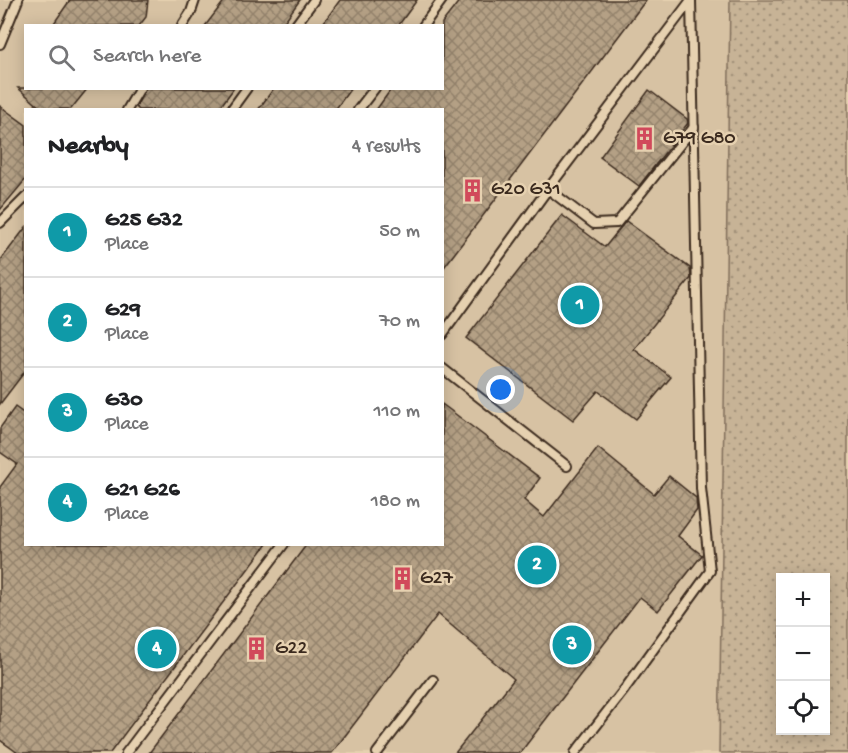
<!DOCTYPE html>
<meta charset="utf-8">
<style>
body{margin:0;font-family:"Gochi Hand",sans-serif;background:#f6f6f6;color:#202124}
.controls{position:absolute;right:18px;bottom:18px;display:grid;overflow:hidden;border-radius:0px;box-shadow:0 3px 15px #0003}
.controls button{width:54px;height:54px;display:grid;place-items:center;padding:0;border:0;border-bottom:2px solid #e0e0e0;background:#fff;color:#202124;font:30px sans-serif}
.you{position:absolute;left:501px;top:390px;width:21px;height:21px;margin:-15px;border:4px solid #fff;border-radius:50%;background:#1a73e8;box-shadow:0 0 0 9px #1a73e833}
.badge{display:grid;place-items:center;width:39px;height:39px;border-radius:50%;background:#d1495b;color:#fff;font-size:20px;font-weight:700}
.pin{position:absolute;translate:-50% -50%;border:3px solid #fff;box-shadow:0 2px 6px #0006}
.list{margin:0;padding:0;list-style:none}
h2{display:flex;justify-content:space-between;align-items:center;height:78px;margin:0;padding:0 24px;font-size:26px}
h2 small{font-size:20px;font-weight:400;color:#757577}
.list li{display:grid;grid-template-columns:39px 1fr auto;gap:18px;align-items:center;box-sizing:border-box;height:90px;padding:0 24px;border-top:2px solid #e0e0e0}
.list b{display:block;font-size:22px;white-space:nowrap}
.list p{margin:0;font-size:20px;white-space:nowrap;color:#757577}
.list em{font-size:20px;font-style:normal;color:#757577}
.icon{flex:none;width:33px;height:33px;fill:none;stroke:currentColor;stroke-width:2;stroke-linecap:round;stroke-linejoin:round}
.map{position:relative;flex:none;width:848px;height:753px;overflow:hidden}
.search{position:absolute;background:#fff;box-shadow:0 3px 15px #0003;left:24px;top:24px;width:420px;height:66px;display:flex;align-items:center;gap:15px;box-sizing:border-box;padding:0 21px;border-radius:0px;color:#757577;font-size:22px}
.panel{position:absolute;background:#fff;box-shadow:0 3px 15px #0003;left:24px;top:108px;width:420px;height:438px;border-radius:0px}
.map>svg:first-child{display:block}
.built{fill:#d7c2a3;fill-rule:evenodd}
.grass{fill:url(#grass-dots);stroke:#816e5a;stroke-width:1.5;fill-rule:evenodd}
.building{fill:url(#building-cross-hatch);stroke:#3b2a1e;stroke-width:1.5}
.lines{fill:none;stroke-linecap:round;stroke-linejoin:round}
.service-casing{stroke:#3b2a1e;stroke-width:12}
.service{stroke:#e6d1b0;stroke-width:8}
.labels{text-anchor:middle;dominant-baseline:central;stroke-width:5;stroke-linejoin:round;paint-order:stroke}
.poi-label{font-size:20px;fill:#3b2a1e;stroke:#e6d1b0;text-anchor:start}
</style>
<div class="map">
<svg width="848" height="753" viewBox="0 0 848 753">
<defs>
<pattern id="grass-dots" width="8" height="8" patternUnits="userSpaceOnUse" patternTransform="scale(1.5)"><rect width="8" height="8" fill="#c7b396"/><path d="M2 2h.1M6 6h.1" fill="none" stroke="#a3927a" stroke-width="1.8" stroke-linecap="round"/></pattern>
<pattern id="building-cross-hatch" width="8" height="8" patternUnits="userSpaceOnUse" patternTransform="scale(1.5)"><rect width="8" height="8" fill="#b4a085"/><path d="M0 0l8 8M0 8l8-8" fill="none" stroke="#94836c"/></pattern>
</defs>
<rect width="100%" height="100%" fill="#e6d1b0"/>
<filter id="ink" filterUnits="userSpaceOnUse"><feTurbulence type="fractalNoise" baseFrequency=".0167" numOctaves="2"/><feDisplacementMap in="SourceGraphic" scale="12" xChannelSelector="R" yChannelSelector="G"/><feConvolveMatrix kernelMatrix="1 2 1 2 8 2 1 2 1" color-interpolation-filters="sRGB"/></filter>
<g filter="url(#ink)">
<path class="built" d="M0,0H730L719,753H0ZM26,26H442V88H26ZM26,110H442V544H26Z"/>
<path class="grass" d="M730,0H848V753H719ZM780,578H826V730H780Z"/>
<g class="building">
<path d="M70,0H148L146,17L139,26H52Z"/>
<path d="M225,0H300L281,26H205Z"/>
<path d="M340,0H417L398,26H321Z"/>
<path d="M460,0H646L442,270V110H376L392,88H442V23Z"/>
<path d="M18,88H88L71,109H42Z"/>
<path d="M146,88H234L218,110H139L136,107Z"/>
<path d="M274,88H351L335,110H258Z"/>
<path d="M649,90L687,119L688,123L639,186L600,157Z"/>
<path d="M0,106L26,125V179L0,210Z"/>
<path d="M562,215L605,247L626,221L690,268L691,278L634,349L671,377L636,419L598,391L573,420L466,338Z"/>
<path d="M26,227V370L0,404V261Z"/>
<path d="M442,404L540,478L524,500L544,517L598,448L654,494L669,476L696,498L697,510L678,536L702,555L658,611L640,597L520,753H455L514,679L438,614L332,753H149L307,544H442Z"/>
<path d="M15,407L26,415V544H267L110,753H18L0,740V487L17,464L0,452V428Z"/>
</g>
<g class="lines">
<defs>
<g id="service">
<path d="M182,26L191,12L195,0"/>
<path d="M295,26L314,0"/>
<path d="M423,26L442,0"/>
<path d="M0,44L18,0"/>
<path d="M127,110L140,88"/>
<path d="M231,110L247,88"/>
<path d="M358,110L375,88"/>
<path d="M548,189L594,224L617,223L694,127"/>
<path d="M0,223L26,197"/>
<path d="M442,335L548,189L691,0"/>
<path d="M442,368L567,466"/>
<path d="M126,753L284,544"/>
<path d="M377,753L433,680"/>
<path d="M575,753L624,690L710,571L701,488L691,0"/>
</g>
</defs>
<use href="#service" class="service-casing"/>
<use href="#service" class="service"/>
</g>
</g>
<defs>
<symbol id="building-bare" viewBox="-9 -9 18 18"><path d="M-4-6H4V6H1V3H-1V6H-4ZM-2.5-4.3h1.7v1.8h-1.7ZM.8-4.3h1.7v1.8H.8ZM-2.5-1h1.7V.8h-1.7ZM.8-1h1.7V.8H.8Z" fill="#d1495b" stroke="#e6d1b0" stroke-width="2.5" paint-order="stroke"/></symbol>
</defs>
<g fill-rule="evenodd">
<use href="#building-bare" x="628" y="122" width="33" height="33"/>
<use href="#building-bare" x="456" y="174" width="33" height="33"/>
<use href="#building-bare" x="386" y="562" width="33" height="33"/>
<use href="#building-bare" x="240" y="632" width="33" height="33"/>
</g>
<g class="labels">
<g class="poi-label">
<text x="663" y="139">G79 G80</text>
<text x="491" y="190">G20 G31</text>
<text x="420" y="579">G27</text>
<text x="275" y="649">G22</text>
</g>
</g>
</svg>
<div class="controls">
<button>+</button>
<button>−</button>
<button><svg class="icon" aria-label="locate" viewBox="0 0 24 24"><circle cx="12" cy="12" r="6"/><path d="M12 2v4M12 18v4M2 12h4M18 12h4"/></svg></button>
</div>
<div class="you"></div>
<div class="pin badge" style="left:580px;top:305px;background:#0f9aa8">1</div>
<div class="pin badge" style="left:537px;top:565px;background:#0f9aa8">2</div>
<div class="pin badge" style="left:572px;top:645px;background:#0f9aa8">3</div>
<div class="pin badge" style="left:157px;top:649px;background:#0f9aa8">4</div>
<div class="search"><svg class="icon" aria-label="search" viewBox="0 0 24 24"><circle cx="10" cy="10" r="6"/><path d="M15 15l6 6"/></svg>Search here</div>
<section class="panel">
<h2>Nearby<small>4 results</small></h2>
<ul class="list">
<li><span class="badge" style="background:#0f9aa8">1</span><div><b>G25 G32</b><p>Place</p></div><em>50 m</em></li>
<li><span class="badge" style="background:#0f9aa8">2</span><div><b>G29</b><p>Place</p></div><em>70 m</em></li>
<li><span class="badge" style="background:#0f9aa8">3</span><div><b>G30</b><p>Place</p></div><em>110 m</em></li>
<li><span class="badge" style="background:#0f9aa8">4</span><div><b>G21 G26</b><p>Place</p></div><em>180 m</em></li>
</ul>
</section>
</div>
